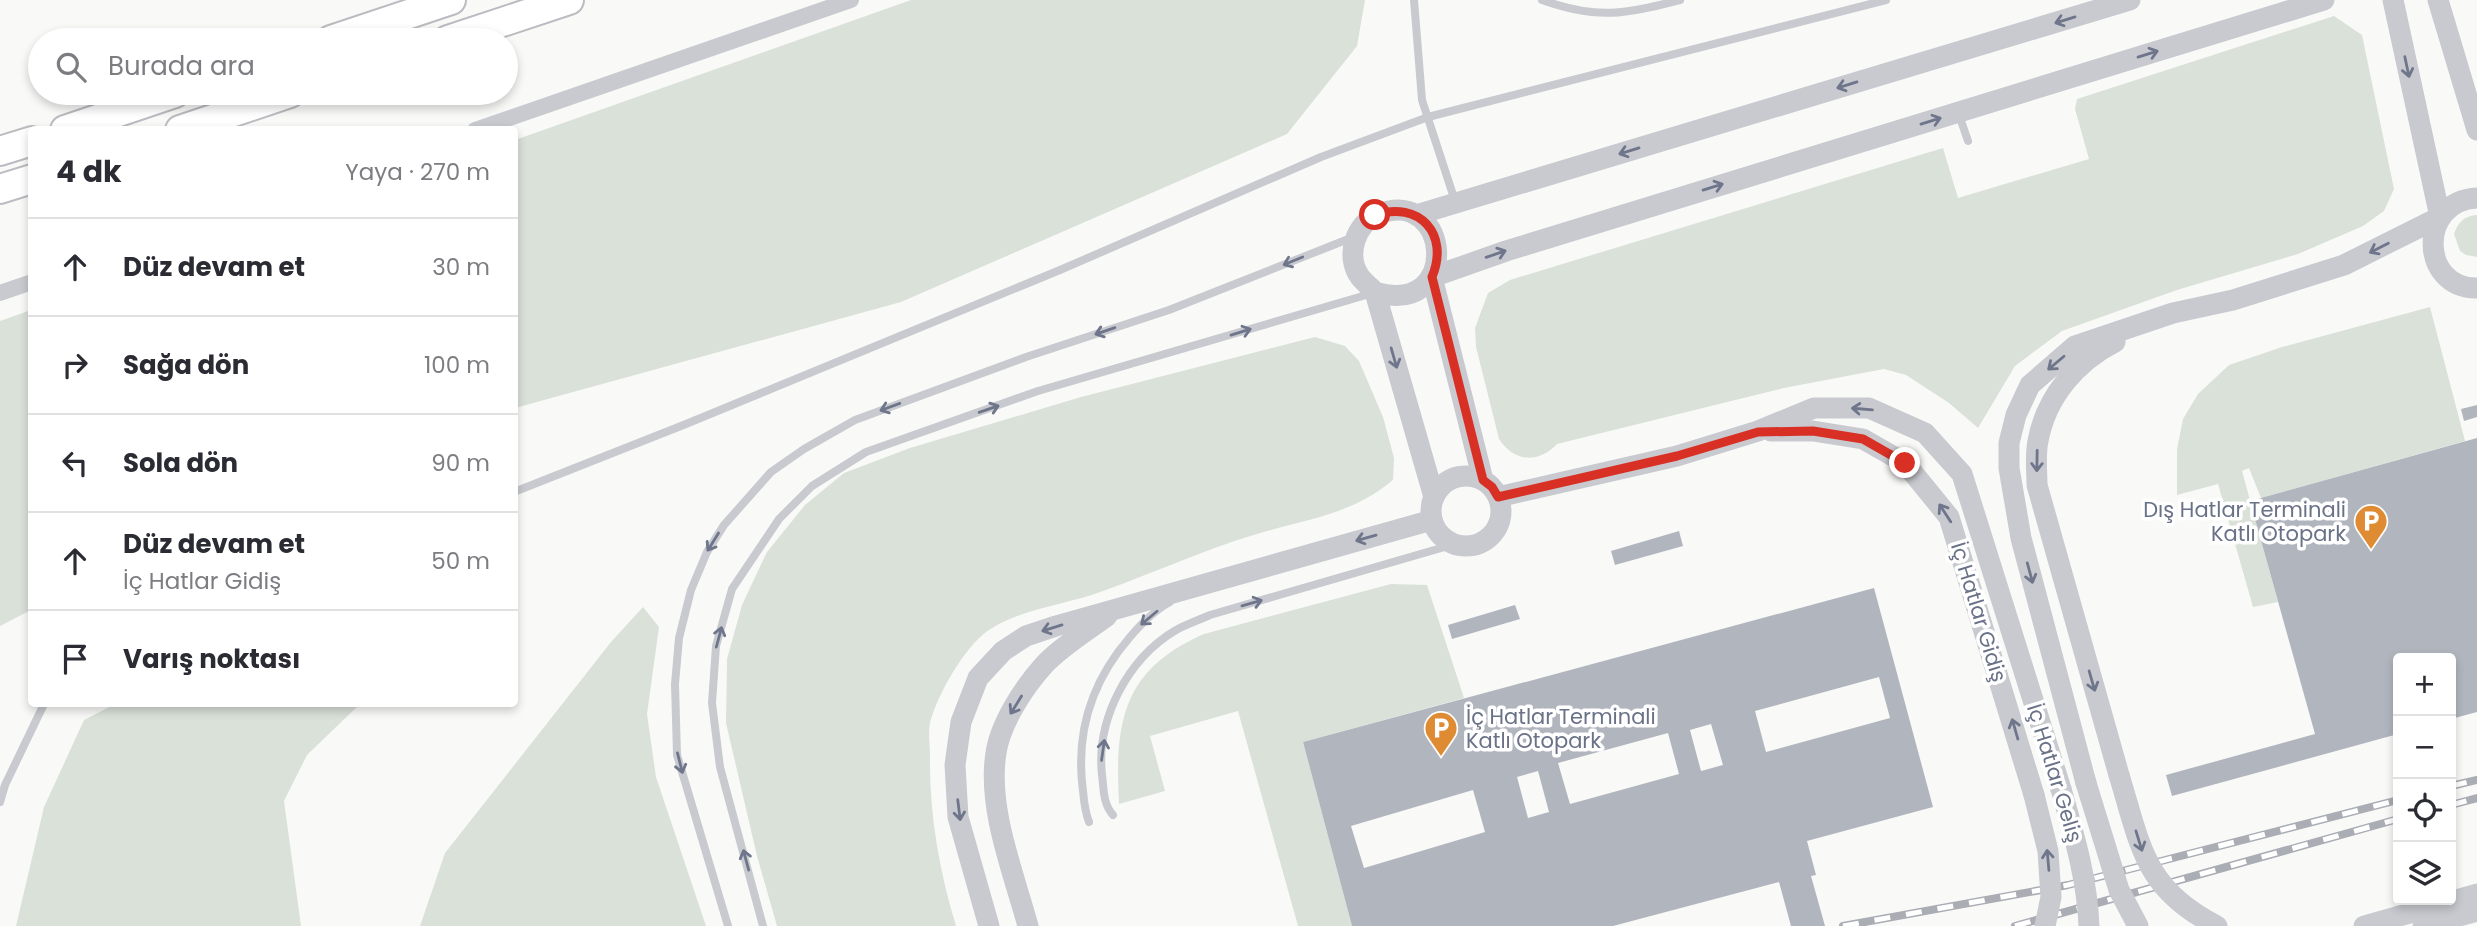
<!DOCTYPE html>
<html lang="tr">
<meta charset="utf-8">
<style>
body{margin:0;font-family:Poppins,sans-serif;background:#f7f7f7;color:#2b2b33}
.controls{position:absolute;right:21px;bottom:21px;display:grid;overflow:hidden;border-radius:7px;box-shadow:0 4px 10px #0003}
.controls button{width:63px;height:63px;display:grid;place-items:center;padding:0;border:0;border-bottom:2px solid #e1e1e2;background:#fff;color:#2b2b33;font:35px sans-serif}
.stop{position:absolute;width:21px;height:21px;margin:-16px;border:5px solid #d93025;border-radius:50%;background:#fff}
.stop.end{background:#d93025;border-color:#fff;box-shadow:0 2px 7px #0008}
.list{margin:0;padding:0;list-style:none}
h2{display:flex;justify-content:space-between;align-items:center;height:91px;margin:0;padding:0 28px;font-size:30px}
h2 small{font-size:23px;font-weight:400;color:#7c7c81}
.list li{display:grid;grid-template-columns:46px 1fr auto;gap:21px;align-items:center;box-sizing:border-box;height:98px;padding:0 28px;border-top:2px solid #e1e1e2}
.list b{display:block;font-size:26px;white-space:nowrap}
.list p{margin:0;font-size:23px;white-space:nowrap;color:#7c7c81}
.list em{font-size:23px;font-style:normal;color:#7c7c81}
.icon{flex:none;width:38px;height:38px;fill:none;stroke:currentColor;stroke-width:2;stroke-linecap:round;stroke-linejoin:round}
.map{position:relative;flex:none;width:2477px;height:926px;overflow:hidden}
.search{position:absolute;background:#fff;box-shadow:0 4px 10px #0003;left:28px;top:28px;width:490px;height:77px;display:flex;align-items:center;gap:18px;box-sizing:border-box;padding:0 24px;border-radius:38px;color:#7c7c81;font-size:26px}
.panel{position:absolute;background:#fff;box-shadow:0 4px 10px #0003;left:28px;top:126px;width:490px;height:581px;border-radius:7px}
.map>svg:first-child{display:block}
.green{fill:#dae1d9}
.building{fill:#b1b5be;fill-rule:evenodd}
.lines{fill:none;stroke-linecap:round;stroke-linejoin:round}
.trunk-casing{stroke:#bbbcc1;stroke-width:32}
.service{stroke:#c8cacf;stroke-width:8}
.minor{stroke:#c8cacf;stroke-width:16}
.tertiary{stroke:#c8cacf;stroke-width:21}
.trunk{stroke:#fff;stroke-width:28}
.rail-casing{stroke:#abadb5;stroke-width:8}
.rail{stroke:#fff;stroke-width:5;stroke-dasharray:16;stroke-linecap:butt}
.tertiary-bridge{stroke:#c8cacf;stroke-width:21}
.oneway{stroke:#6f768c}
.route{stroke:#d93025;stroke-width:9}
.labels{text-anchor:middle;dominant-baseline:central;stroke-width:7;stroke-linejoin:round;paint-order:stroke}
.poi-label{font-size:21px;fill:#6a7288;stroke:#fff;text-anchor:end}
.street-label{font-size:21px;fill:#6a7288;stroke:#fff}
</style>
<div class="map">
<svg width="2477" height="926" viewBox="0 0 2477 926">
<rect width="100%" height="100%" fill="#f9faf8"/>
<g class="green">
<path d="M911,0H1365L1357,46L1287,134L901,302L515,408V140Z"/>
<path d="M2334,16L2362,35L2394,189L2384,211L2363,226L2298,254L2177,290L2062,331L2015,366L1978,428L1949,403L1906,375L1884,369L1784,388L1557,444C1538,464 1514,462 1499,439L1476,347L1475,328L1488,293L1510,280L1943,148L1958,198L2089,159L2075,109L2077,99Z"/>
<path d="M2477,215V257L2466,255L2460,251L2454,234C2458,222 2464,216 2477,215Z"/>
<path d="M2430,307L2465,441L2261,498L2249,468L2242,471L2278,602L2253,607L2218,484L2177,495V449L2183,419L2198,394L2229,365L2282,347Z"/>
<path d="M31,310V610L0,626V321Z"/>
<path d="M1315,337L1345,346L1359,361L1383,417L1394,458L1393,480C1351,515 1307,519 1257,534C1205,549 1154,573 1103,591C1066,605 1023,608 989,630C965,646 937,695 930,723C928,732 930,745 930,754C929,813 939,870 956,926H777L757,856L726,723L727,659L742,605L767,552L805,505L844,473L910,448L1081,397Z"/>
<path d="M1391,584L1427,585L1464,698L1303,742L1352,926H1298L1238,711L1150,736L1165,791L1119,804C1115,722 1122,670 1204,634Z"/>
<path d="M643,607L659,627L647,714L656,777L706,926H420L445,853L611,642Z"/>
<path d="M115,704H360L307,755L284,801L301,926H16L44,807L84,720Z"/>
</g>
<g class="building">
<path d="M2477,405V417L2464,421L2461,409Z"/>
<path d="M2477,438V712L2451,719V658H2398V734L2172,796L2166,775L2315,734L2250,501Z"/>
<path d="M1679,531L1683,546L1615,565L1611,551Z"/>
<path d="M1874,588L1933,807L1807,841L1816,875L1811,876L1825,926H1791L1779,882L1613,926H1352L1303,742ZM1879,677L1890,718L1766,752L1755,711ZM1711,724L1723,765L1701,771L1690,730ZM1668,733L1679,774L1570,804L1558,763ZM1538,771L1549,812L1528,818L1517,777ZM1473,790L1485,832L1364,868L1351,826Z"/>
<path d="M1515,605L1520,619L1452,639L1448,625Z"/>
</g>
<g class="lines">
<defs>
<g id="trunk">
<path d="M331,40L451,0"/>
<path d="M448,40L569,0"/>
<path d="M65,130L175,93"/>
<path d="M180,130L290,93"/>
<path d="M0,151L32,141"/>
<path d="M0,189L32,179"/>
</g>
</defs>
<use href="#trunk" class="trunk-casing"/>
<g class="service">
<path d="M1414,0L1422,100L1455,201"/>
<path d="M1542,0C1598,20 1624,14 1680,0"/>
<path d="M1958,112L1968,141"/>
<path d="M514,492L686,424L1060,270L1321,157L1428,117L1886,0"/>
<path d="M0,802L5,785L44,704"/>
<path d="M1113,815C1103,804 1104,790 1102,775C1096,720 1127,659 1176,630C1187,624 1199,620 1210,615L1455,544"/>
<path d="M1089,822C1085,812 1084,802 1083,791C1075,732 1091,682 1130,637C1141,624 1155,610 1170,602"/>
<path d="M728,926L677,755L675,684L679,638L691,590L707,552L724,525L771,472L804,449L855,420L1026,357L1169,310L1351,238"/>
<path d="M763,926L720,767L712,703L716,646L732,589L779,519L812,486L866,452L1038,391L1373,293"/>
</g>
<g class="minor">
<path d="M475,130L851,0"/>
<path d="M0,293L32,282"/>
</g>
<g class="tertiary">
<path d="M2438,0L2477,130"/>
<path d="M2477,198C2417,201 2420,289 2477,288"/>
<path d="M1416,215L2130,0"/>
<path d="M1432,277L1506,251L2324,0"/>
<path d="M1432,277L1483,480"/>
<path d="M1375,292C1462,318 1451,186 1379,214C1355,223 1345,256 1360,277C1364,282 1370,287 1375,292L1434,497"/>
<path d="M2115,342C2076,362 2046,397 2038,441C2035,455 2037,471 2037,485L2119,775"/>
<path d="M1771,431H1813L1863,439L1905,463L1949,517L2034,795"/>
<circle cx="1466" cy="511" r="35"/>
<path d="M1498,497L1677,456L1758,431L1814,408H1869L1925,433L1962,474L2061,789"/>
<path d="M2086,783L2021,538L2009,468V443L2016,415L2030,385L2075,346L2173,313L2233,300L2344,265L2440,217L2393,0"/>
<path d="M989,926L958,817L955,765L961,722L978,678L1003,651L1026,636L1056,626L1432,520"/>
<path d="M1028,926C1014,874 987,808 996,753C1000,724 1024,687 1044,665C1059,648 1088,630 1107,616"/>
<path d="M2364,926L2477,894"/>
<path d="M2423,926L2477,911"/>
</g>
<use href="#trunk" class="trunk"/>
<defs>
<g id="rail">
<path d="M2451,786L2477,780"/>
<path d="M2451,805L2477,798"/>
<path d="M1843,926L2068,885L2398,800"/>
<path d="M2015,926L2398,819"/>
</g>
</defs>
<use href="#rail" class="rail-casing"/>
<use href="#rail" class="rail"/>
<g class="tertiary-bridge">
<path d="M2119,775C2141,847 2144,889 2217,926"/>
<path d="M2086,783L2119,890L2138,926"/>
<path d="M2061,789C2074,835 2087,878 2089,926"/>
<path d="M2034,795L2048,851L2051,897L2045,926"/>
</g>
</g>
<defs><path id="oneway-shaft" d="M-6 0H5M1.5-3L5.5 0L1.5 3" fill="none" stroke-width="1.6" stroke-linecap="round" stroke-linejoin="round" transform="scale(1.75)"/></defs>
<g class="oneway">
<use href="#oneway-shaft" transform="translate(2065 20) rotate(163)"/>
<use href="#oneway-shaft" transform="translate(2148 54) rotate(-17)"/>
<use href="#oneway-shaft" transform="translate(2407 67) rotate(78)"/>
<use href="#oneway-shaft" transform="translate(1847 85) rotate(163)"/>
<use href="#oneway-shaft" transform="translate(1931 121) rotate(-17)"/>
<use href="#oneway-shaft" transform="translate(1629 151) rotate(163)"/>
<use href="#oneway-shaft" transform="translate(1713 187) rotate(-17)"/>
<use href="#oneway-shaft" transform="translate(2379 248) rotate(153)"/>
<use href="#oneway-shaft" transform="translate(1496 254) rotate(-19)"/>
<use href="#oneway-shaft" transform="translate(1293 261) rotate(158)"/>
<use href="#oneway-shaft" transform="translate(1105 331) rotate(161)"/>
<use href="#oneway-shaft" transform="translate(1241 332) rotate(-17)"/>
<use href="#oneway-shaft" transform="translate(1394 358) rotate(74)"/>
<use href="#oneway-shaft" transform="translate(2056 363) rotate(140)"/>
<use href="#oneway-shaft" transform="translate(890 407) rotate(160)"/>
<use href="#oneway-shaft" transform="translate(989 409) rotate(-19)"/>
<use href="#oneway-shaft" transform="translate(1862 409) rotate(-175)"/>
<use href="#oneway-shaft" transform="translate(2037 461) rotate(91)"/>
<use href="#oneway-shaft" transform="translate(1945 513) rotate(-123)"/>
<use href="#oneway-shaft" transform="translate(1366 538) rotate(164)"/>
<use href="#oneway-shaft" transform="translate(713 542) rotate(122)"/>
<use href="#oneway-shaft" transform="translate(2030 573) rotate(75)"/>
<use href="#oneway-shaft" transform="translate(1252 603) rotate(-16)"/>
<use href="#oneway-shaft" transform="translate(1149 618) rotate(140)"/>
<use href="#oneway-shaft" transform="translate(1052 628) rotate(163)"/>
<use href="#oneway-shaft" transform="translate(719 637) rotate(-75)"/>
<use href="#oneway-shaft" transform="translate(2092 681) rotate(74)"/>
<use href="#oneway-shaft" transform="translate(1016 705) rotate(122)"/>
<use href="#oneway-shaft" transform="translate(2015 729) rotate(-106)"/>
<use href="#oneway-shaft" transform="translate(1103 750) rotate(-82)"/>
<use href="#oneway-shaft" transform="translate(680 763) rotate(76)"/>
<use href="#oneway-shaft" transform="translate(959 810) rotate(83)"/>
<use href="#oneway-shaft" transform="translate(2139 841) rotate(73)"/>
<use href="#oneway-shaft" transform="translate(746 860) rotate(-105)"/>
<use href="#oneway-shaft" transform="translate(2048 860) rotate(-95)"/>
</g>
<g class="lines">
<path class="route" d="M1375,215C1419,200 1450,234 1432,277L1483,480L1492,487L1498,497L1677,456L1758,432L1813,431L1863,439L1905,463"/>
</g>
<defs>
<symbol id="parking-pin" viewBox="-11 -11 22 30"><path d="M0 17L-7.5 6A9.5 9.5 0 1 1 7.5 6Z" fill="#de8b33" stroke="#fff"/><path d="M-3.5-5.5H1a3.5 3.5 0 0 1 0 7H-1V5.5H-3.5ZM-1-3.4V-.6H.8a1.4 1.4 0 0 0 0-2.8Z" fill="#fff"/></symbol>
</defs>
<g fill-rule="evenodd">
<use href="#parking-pin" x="2352" y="502" width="38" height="52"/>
<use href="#parking-pin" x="1422" y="709" width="38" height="52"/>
</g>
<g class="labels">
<g class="poi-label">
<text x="2346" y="509">Dış Hatlar Terminali<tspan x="2346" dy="24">Katlı Otopark</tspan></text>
<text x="1466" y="716" text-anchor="start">İç Hatlar Terminali<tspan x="1466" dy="24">Katlı Otopark</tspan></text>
</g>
<g class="street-label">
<text transform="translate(1979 612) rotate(73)">İç Hatlar Gidiş</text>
<text transform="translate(2055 773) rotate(73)">İç Hatlar Geliş</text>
</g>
</g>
</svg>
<div class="controls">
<button>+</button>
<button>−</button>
<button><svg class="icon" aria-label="locate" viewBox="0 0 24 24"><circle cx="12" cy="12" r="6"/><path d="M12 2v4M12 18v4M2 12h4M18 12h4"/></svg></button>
<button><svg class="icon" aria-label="layers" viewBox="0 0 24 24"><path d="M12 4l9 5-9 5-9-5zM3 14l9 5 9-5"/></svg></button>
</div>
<div class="stop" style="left:1375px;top:215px"></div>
<div class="stop end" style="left:1905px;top:463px"></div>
<div class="search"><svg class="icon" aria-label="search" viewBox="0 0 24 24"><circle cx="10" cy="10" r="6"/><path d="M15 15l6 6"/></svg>Burada ara</div>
<section class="panel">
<h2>4 dk<small>Yaya · 270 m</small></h2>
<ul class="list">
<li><svg class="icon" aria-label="ahead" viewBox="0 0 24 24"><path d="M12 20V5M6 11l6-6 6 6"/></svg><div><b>Düz devam et</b></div><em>30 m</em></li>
<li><svg class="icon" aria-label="right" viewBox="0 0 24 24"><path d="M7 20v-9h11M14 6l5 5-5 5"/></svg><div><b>Sağa dön</b></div><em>100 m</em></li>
<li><svg class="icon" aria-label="left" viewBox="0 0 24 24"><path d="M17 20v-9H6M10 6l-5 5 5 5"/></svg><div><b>Sola dön</b></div><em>90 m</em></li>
<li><svg class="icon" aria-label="ahead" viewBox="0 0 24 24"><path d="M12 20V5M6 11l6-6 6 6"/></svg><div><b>Düz devam et</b><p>İç Hatlar Gidiş</p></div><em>50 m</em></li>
<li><svg class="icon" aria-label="arrive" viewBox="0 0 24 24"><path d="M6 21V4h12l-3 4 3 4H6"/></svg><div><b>Varış noktası</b></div></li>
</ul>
</section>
</div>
